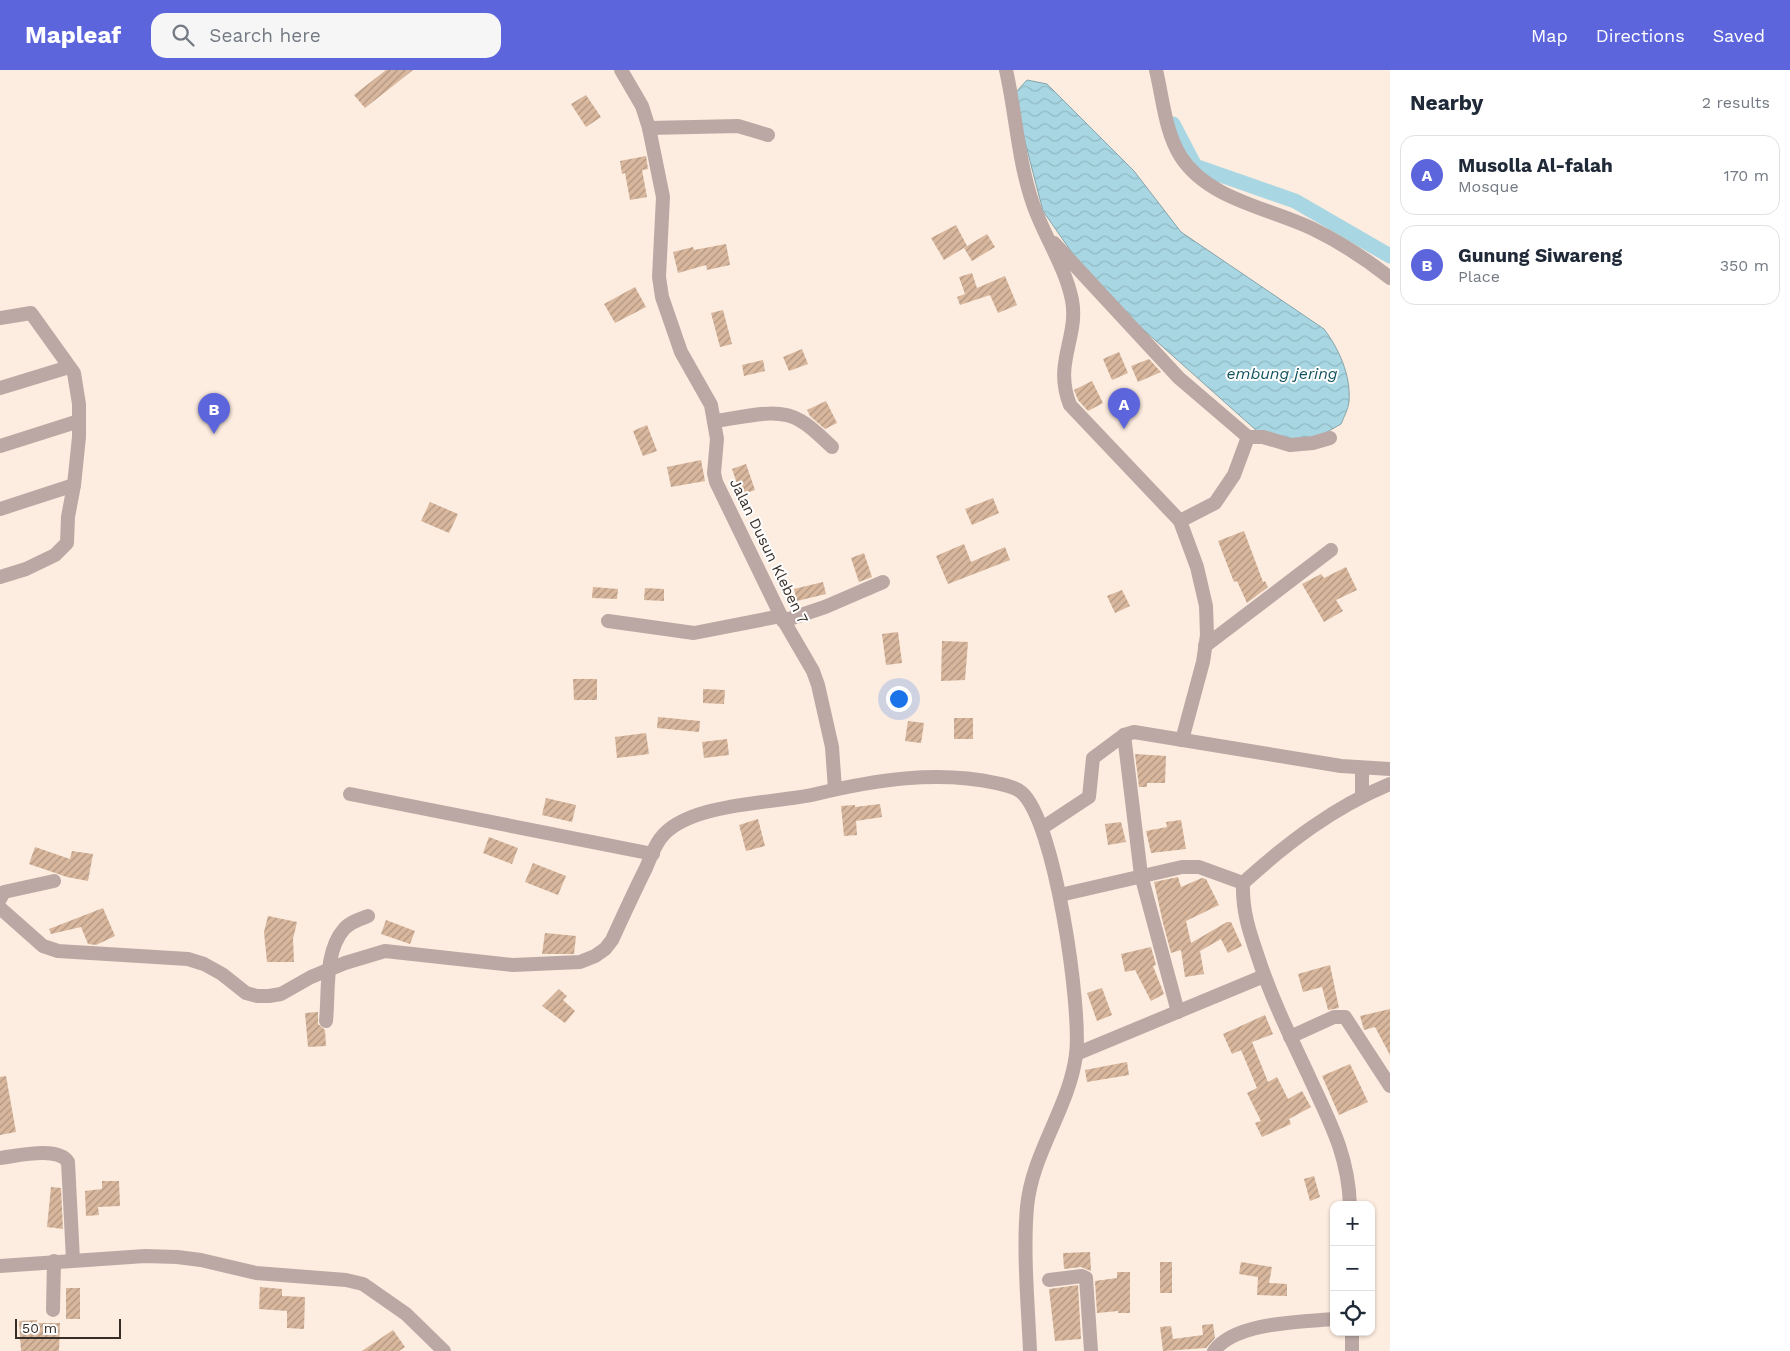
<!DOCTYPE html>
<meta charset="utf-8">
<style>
body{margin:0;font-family:"Work Sans",sans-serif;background:#f6f6f7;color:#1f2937}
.controls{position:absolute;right:15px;bottom:15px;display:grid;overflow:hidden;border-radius:10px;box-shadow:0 1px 4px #0004}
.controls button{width:45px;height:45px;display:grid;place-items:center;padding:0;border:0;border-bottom:1px solid #e0e1e3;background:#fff;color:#1f2937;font:25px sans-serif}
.scale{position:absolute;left:15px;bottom:12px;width:106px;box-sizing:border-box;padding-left:5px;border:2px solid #382d25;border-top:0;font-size:14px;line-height:18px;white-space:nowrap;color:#382d25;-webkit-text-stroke:4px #fdfdfd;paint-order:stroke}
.you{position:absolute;left:898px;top:628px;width:18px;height:18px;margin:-12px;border:4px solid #fff;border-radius:50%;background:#1a73e8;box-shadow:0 0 0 8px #1a73e833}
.badge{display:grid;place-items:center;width:32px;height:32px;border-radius:50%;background:#5d65dc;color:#fff;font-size:16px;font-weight:700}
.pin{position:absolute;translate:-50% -41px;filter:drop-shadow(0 1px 2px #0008)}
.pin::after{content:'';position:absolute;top:26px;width:18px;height:15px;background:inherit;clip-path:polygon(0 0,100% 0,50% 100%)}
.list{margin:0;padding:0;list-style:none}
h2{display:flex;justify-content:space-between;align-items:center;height:65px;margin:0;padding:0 20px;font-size:21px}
h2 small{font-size:16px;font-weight:400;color:#747a83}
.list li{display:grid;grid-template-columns:32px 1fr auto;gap:15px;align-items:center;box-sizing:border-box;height:80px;margin:0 10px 10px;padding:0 10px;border:1px solid #e0e1e3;border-radius:15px}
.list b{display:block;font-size:19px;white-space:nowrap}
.list p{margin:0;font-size:16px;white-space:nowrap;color:#747a83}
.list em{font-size:16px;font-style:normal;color:#747a83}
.icon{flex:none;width:28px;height:28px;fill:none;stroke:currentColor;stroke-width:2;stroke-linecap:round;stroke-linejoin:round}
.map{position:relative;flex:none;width:1390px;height:1281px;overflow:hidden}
header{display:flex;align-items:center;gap:30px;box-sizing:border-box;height:70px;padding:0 25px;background:#5d65dc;color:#fff}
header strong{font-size:24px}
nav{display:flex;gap:28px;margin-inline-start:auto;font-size:18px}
.search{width:350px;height:45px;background:#f6f6f7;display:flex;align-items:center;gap:12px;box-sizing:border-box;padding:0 18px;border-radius:15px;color:#747a83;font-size:19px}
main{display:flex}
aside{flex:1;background:#fff}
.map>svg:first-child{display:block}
.water{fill:url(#water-waves);stroke:#86a4aa}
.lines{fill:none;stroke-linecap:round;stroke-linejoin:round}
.canal{stroke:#a8d7e3;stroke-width:15}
.building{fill:url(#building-hatch)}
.minor{stroke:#bba8a4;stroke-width:14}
.labels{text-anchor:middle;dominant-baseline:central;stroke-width:4;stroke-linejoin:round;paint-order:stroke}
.street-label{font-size:15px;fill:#382d25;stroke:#fdfdfd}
.water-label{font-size:16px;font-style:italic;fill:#11525f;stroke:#fdfdfd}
</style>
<header>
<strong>Mapleaf</strong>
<div class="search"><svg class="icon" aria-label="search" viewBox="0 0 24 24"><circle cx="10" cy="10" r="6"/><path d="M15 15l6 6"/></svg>Search here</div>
<nav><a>Map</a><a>Directions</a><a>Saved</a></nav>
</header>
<main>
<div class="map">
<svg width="1390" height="1281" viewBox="0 0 1390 1281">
<defs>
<pattern id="water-waves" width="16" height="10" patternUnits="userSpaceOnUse" patternTransform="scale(1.25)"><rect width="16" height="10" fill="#a8d7e3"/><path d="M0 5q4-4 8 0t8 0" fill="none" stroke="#91b9c3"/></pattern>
<pattern id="building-hatch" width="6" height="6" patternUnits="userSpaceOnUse" patternTransform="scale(1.25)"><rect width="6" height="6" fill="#d8b79d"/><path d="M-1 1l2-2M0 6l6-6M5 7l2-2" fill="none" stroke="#b09580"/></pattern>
</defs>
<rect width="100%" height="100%" fill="#fdece0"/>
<path class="water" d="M1027,10L1047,14L1134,101L1181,162L1324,259C1339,279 1351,305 1349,332C1348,339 1344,347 1341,354L1313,370L1293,372L1257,361L1127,245L1075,187L1043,141L1017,41L1016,22Z"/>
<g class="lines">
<path class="canal" d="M1173,54L1195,96L1295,131L1390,186"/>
</g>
<g class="building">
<path d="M386,0H413L365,38L354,25Z"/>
<path d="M586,25L601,47L586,57L571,34Z"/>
<path d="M646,86L648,99L642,100L647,127L630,130L625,103L622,104L620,91Z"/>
<path d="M956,155L967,176L944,190L931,168Z"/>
<path d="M987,164L995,177L972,191L964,178Z"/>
<path d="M726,174L730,195L707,200L706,195L678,203L673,182L693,177L694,180Z"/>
<path d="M972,203L977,218L1005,206L1017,235L998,243L990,225L960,235L957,227L965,224L959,207Z"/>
<path d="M635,217L646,237L615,253L604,234Z"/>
<path d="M723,240L732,274L720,277L711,243Z"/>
<path d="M802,279L808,294L789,301L783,287Z"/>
<path d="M1119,282L1128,303L1112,310L1103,289Z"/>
<path d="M1149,289L1161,302L1138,312L1131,296Z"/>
<path d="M763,290L765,301L744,306L742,295Z"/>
<path d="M1092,311L1103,333L1088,341L1078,330L1074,320Z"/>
<path d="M826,331L837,353L825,359L810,346L807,340Z"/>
<path d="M647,355L657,381L643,386L633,361Z"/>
<path d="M701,390L705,411L671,417L667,397Z"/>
<path d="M746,394L755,420L741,425L732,399Z"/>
<path d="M993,428L999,443L972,455L965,439Z"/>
<path d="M430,432L458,444L449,463L421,451Z"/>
<path d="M1244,461L1263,512L1265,511L1268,517L1247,533L1237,511L1234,512L1218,471Z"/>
<path d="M964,474L971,492L1005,477L1010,490L948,514L936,486Z"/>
<path d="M864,483L872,507L859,512L851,488Z"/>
<path d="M1346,497L1357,520L1336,530L1343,541L1324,552L1302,514L1321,504L1324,508Z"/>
<path d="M823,512L826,524L797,531L794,519Z"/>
<path d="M593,517L618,519L617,529L592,528Z"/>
<path d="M645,518L664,519V531L644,530Z"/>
<path d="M1122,520L1130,536L1115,543L1107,526Z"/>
<path d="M898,562L902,593L886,595L882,564Z"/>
<path d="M942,571L968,572L965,610L941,611Z"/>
<path d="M573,609H597V630H574Z"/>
<path d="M703,619L725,620L724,634L703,633Z"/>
<path d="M658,647L700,651L699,662L657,658Z"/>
<rect x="954" y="648" width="19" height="21"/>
<path d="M908,651L924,653L921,673L905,671Z"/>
<path d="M646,663L649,684L617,688L615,667Z"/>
<path d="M727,669L729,685L704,688L702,672Z"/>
<path d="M1135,684L1166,686L1165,713H1147V717H1139Z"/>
<path d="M546,728L576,735L572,752L542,745Z"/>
<path d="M880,734L882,747L856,751L857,765L844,766L841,736L855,735V737Z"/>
<path d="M758,749L765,776L746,781L739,755Z"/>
<path d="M1181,750L1186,779L1151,783L1146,761L1167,757L1166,752Z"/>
<path d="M1121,752L1126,772L1108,775L1105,754Z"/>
<path d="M489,767L518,778L512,794L483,783Z"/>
<path d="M35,777L70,789L72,781L93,784L88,811L67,807L29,794Z"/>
<path d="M533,793L566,806L558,825L525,812Z"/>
<path d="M1178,807L1181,817L1202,808L1206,809L1219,835L1186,851L1191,873L1227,852H1231L1242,876L1228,883L1221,869L1200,881L1204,904L1185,907L1181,880L1171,883L1163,853L1154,812Z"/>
<path d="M103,838L115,866L96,875L88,874L81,857L51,864L49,859Z"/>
<path d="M268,846L297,852L293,869L294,892H267L264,862Z"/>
<path d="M386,850L415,861L410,874L381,864Z"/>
<path d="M545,863L576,866L574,884H542Z"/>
<path d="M1151,877L1156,895L1153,896L1164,924L1151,931L1135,900L1125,902L1121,884Z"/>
<path d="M1330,895L1339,938L1328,940L1322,917L1303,922L1298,904Z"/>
<path d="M1102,918L1112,945L1097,951L1087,923Z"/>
<path d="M559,919L567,926L563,930L575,941L565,953L542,936Z"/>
<path d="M1390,939V985L1375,957L1364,960L1360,946Z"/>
<path d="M318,942V954L325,960L326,976L308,977L305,943Z"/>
<path d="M1265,945L1273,964L1252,972L1268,1012L1277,1007L1288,1029L1302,1021L1311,1037L1289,1049L1291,1054L1262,1067L1255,1053L1261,1051L1247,1023L1257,1018L1241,980L1232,984L1223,964Z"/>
<path d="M1127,992L1129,1005L1087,1012L1085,1000Z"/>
<path d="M1350,994L1368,1032L1339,1045L1322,1006Z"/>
<path d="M6,1006L16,1062L0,1065V1007Z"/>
<path d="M1314,1106L1320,1127L1310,1131L1304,1109Z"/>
<path d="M102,1111H119L120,1136L98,1137L99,1145L86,1146L85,1121L102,1119Z"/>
<path d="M51,1117L61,1118L63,1159L47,1157Z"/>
<path d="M1090,1182L1091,1201L1081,1197L1064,1199L1063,1183Z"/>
<rect x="1160" y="1192" width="12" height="31"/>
<path d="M1241,1192L1272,1197L1269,1213L1287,1214V1226L1257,1225L1258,1207L1239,1204Z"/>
<path d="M1117,1202H1130V1243H1118V1241L1097,1243L1095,1211L1117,1208Z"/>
<path d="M1078,1215L1081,1269L1055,1271L1049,1219Z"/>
<path d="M260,1217L282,1219V1226L305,1227L304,1259L287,1258V1241L259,1239Z"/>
<rect x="66" y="1218" width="14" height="31"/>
<path d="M37,1250V1253H60L59,1281H21L19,1251Z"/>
<path d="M1213,1254L1215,1268L1206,1278L1163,1281L1160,1257L1171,1256L1173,1269L1203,1265L1202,1255Z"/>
<path d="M393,1260L405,1277L399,1281H362Z"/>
</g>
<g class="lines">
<g class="minor">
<path d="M621,0L642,36L649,58L663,127L659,207L662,227L681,282L711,335L717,369L714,403L716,412L781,546L813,601L818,615L832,677L835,719"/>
<path d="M1006,0C1016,44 1018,91 1033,134C1044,166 1065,196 1072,230C1079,267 1053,293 1070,335L1180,451L1197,497L1206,536L1207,565L1203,592L1182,670"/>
<path d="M1156,0C1163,29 1165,62 1181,87C1209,130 1270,138 1313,159C1340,172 1366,189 1390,208"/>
<path d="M649,58L738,56L768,65"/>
<path d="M1054,173L1179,308L1248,367"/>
<path d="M0,248L31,243L74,303L79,334V367L74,415L68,447L67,473L55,485L26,499L0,507"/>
<path d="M0,318L69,297"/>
<path d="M715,351C742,348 777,336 801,351C812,357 822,368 832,377"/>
<path d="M0,376L79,351"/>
<path d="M0,439L74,415"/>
<path d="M1180,451L1215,433L1234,405L1248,367H1263L1290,375L1313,373L1330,368"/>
<path d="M608,551L694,563L781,546"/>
<path d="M783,551L825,537L883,512"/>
<path d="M1205,576L1331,480"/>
<path d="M1124,665L1141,805L1178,942"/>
<path d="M350,724L653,784"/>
<path d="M1362,726V698"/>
<path d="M1042,758L1089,727L1093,688L1124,665L1134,662L1341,696L1390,699"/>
<path d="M1060,825L1182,797H1199L1243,813"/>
<path d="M0,829L4,822L54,811"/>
<path d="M0,838L43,876L58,881L188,889L204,894L222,904L246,923L257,926H269L281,924L311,907L345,893L385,881L513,895L580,892L595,886L605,879L612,870C623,846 634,822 646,798C650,789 654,777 660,769C686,732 774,734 816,724C874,710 937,700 996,713C1004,715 1014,716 1021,722C1055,749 1082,940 1076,985C1069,1038 1032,1083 1027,1137C1023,1182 1028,1235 1030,1281"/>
<path d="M326,951C329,922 324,882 344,859C350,852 360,849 368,846"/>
<path d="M1290,967L1334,947H1345L1390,1016"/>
<path d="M1076,984L1264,906"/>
<path d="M0,1088C17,1086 58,1076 68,1092L73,1190"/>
<path d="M1350,1135C1348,1082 1328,1049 1307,1002C1289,964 1271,927 1258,887C1249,861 1242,840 1243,813C1287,773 1334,737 1390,714"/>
<path d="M0,1196L145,1186L177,1187L201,1190L256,1203L346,1210L363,1214L406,1244L444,1281"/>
<path d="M1049,1210L1082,1206L1086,1208L1091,1281"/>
<path d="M53,1240L54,1191"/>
<path d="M1352,1262V1281"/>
<path d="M1214,1281C1235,1252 1300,1252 1334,1249"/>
</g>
</g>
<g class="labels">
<g class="street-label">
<text transform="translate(769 481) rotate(64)">Jalan Dusun Kleben 7</text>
</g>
<g class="water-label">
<text x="1282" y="303">embung jering</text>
</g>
</g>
</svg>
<div class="controls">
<button>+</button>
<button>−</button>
<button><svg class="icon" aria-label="locate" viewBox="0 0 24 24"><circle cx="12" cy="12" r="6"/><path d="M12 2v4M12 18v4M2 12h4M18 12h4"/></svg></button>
</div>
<div class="scale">50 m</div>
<div class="you"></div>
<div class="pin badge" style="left:1124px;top:359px">A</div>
<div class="pin badge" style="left:214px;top:364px">B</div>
</div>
<aside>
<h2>Nearby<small>2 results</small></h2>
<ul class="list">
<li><span class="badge">A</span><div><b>Musolla Al-falah</b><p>Mosque</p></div><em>170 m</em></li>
<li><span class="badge">B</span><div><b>Gunung Siwareng</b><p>Place</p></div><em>350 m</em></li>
</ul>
</aside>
</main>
